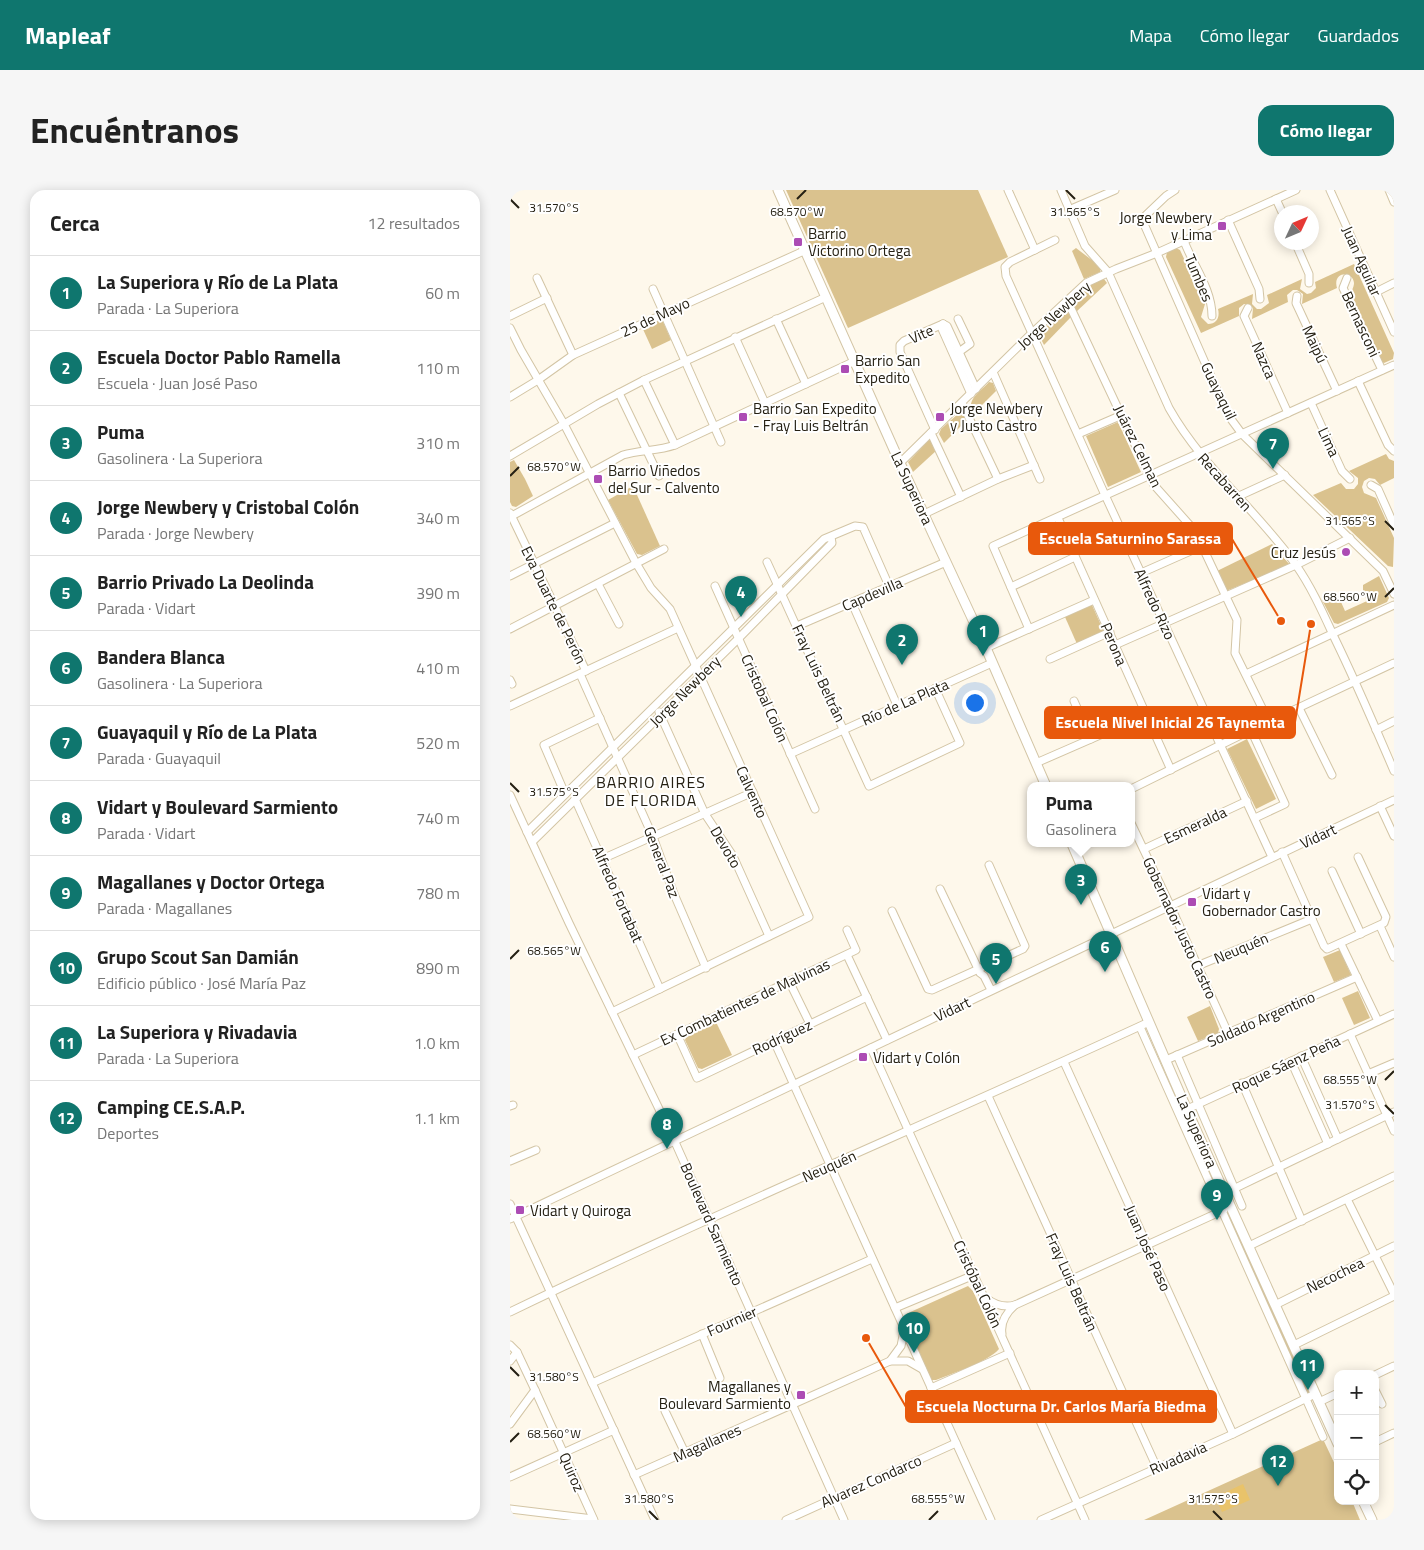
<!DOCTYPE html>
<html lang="es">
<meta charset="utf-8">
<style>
body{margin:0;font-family:"Titillium Web",sans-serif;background:#f6f6f6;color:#222}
.controls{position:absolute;right:15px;bottom:15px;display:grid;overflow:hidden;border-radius:10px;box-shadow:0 2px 12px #0003}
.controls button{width:45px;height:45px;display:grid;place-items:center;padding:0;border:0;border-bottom:1px solid #e0e0e0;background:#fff;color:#222;font:25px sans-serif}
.compass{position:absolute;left:764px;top:15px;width:45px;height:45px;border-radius:50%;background:#fff;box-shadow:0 2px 12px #0003;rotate:46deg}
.you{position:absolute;left:464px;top:512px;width:18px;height:18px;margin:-12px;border:4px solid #fff;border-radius:50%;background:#1a73e8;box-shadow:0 0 0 8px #1a73e833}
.badge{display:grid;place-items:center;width:32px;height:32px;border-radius:50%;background:#0f766e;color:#fff;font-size:16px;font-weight:700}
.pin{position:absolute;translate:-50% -41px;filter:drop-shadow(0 1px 2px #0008)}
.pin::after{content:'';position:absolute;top:26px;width:18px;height:15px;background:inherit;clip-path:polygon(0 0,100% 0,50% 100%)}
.popup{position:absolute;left:517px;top:592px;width:108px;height:65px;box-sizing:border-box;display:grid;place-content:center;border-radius:10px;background:#fff;filter:drop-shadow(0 1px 4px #0005);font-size:16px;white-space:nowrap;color:#767676}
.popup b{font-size:19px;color:#222}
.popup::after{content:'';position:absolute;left:50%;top:100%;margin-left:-10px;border:10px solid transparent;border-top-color:#fff}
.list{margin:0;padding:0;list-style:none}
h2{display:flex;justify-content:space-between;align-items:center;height:65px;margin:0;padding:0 20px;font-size:21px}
h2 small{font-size:16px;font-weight:400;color:#767676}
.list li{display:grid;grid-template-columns:32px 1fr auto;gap:15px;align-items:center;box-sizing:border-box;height:75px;padding:0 20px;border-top:1px solid #e0e0e0}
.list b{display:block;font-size:19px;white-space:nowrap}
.list p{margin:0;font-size:16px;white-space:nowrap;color:#767676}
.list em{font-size:16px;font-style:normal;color:#767676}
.icon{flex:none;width:28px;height:28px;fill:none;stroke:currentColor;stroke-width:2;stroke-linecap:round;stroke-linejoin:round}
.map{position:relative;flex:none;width:884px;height:1330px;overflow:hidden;border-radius:15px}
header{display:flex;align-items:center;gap:30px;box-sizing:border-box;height:70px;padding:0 25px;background:#0f766e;color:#fff}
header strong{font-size:24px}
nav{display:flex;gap:28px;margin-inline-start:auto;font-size:18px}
.intro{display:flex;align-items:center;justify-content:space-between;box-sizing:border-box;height:120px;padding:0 30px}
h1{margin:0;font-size:35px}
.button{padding:12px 22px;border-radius:15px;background:#0f766e;color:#fff;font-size:18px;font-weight:700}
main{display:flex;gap:30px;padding:0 30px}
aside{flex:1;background:#fff;border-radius:15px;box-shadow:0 2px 12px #0003}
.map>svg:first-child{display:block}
.green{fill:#dac28e}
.water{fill:#e9c36a}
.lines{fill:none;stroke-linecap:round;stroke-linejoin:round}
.minor-casing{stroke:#d3c5a5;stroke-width:9}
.major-casing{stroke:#d3c5a5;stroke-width:11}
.minor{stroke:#fff;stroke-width:7}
.major{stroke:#fff;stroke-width:9}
.ticks{fill:none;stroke:#252013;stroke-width:2}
.poi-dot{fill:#ac4cb4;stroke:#fff;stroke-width:2}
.labels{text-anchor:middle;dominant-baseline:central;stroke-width:4;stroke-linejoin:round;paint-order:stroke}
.poi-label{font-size:15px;fill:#252013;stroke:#fff;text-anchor:start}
.street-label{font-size:15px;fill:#252013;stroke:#fff}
.neighbourhood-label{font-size:16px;letter-spacing:1px;fill:#252013;stroke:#fff}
.ticks-label{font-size:12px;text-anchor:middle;fill:#252013;stroke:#fff;stroke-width:4;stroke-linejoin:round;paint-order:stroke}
.leader{fill:none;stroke:#e8590c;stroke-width:2}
.callout-dot{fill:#e8590c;stroke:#fff;stroke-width:2}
.callout{fill:#e8590c;stroke:#e8590c;stroke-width:2}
.callout-label{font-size:16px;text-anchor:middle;font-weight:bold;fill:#fff}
</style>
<header>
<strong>Mapleaf</strong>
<nav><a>Mapa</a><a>Cómo llegar</a><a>Guardados</a></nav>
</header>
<div class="intro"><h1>Encuéntranos</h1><a class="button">Cómo llegar</a></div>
<main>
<aside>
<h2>Cerca<small>12 resultados</small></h2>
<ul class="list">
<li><span class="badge">1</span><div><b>La Superiora y Río de La Plata</b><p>Parada · La Superiora</p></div><em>60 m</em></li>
<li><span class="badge">2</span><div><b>Escuela Doctor Pablo Ramella</b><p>Escuela · Juan José Paso</p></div><em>110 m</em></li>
<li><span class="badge">3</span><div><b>Puma</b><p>Gasolinera · La Superiora</p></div><em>310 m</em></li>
<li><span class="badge">4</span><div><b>Jorge Newbery y Cristobal Colón</b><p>Parada · Jorge Newbery</p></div><em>340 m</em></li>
<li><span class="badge">5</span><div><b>Barrio Privado La Deolinda</b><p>Parada · Vidart</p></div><em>390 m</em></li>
<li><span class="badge">6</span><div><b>Bandera Blanca</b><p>Gasolinera · La Superiora</p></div><em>410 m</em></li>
<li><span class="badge">7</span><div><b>Guayaquil y Río de La Plata</b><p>Parada · Guayaquil</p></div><em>520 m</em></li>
<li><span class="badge">8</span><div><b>Vidart y Boulevard Sarmiento</b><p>Parada · Vidart</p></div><em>740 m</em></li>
<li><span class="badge">9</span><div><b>Magallanes y Doctor Ortega</b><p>Parada · Magallanes</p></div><em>780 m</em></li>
<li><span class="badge">10</span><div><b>Grupo Scout San Damián</b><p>Edificio público · José María Paz</p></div><em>890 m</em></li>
<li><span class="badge">11</span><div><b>La Superiora y Rivadavia</b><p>Parada · La Superiora</p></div><em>1.0 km</em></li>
<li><span class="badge">12</span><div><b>Camping CE.S.A.P.</b><p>Deportes</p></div><em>1.1 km</em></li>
</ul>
</aside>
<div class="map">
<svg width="884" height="1330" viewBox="0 0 884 1330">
<rect width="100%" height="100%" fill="#fef8eb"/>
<g class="green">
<path d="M276,0H468L498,67L338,138Z"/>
<path d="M566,58L591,77L590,82L574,89L562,61Z"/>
<path d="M666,58L670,60L695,114L691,127L698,134C707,134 710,127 708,119L743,104L742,114L747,119H751L759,113L757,105L792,89L790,99L797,104L801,103L806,98L805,92L844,74L884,163L883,169L874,173L870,171L840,105C841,102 844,97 844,93C843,80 822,81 827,98L792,114L793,104L787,100H783L777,105L778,112L742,129L743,118L739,115L734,114L729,118V126L691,143L656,67L657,62Z"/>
<path d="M594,89L597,93L566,122L564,114L565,106L579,94Z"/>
<path d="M554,119L559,120L561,127L534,155L530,147L532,141Z"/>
<path d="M152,129L161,150L142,159L132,137Z"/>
<path d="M479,192L483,193L486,201L462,225C457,208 468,204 479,192Z"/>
<path d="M449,223L453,224L456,231L434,253L429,244L431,239Z"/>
<path d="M608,232L631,282L598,297L576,246Z"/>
<path d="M419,250L423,251L427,260L403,282L398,272Z"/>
<path d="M876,264L879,269L884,271V288L870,295L865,289L859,288L854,291L852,297L854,303L866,308L884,348L883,377L878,376L803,305L831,293L836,299H844L848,294V288L839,281Z"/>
<path d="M4,270L15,289L23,306L6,317L2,316L0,312V272Z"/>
<path d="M123,296L150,356L132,365L127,364L98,310Z"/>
<path d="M762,354L780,375L716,401L707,381Z"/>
<path d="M869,386L879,408L877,412L828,434L824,433L812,410L827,403L835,421L857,411L853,402V395Z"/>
<path d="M582,415L594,442L567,454L555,427Z"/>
<path d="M737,549L766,609L746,619L717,559Z"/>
<path d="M830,760L841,785L824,792L813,767Z"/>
<path d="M848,801L860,828L844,835L832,808Z"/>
<path d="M700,816L709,839L708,843L688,851L677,827Z"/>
<path d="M206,832L222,865L192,879L188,878L175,850L177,845Z"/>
<path d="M720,1022L800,1203L796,1204L717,1025Z"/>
<path d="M458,1096L463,1101L489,1159C478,1172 443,1183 426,1190H421L395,1129L396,1124Z"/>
<path d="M813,1249L828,1281V1311H842L850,1330H634Z"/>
</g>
<path class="water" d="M733,1294L740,1310L712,1322L705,1307Z"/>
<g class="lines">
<defs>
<g id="minor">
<path d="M498,0L525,60"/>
<path d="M551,0L575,56L598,82L659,218C692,277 747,320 786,375C802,398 813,423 825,449C846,492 865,537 884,581"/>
<path d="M665,0L656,6L634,27V34L718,225L732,244L873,381L884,404"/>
<path d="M820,0L884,142"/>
<path d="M879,0L884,12"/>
<path d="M766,9L772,22"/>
<path d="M559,20L605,0"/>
<path d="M718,30L749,99L750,109"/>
<path d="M545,50L500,72L495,77L496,86L595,305L762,667"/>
<path d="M674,51C683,75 702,99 702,126"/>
<path d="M785,52L799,84V93"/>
<path d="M27,88L63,165"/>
<path d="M837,88L833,98L872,180"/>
<path d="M143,99L211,252"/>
<path d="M866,102L884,93"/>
<path d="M787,106L786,113L827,201"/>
<path d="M557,110L644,295L685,341L727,430L725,463L759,532"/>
<path d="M738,118L734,126L778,223"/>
<path d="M0,126L37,108"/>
<path d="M266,129L296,194"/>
<path d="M448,129L460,154L449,162"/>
<path d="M433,134L432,139L461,204"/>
<path d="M433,134L437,136L466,199"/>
<path d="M0,138L11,160L54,234L126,373L141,398L160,419L299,727L102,822"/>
<path d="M225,147L255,213"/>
<path d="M483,182L530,289"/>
<path d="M134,190L165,255"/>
<path d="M848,191L878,255L884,261"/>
<path d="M109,203L149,286"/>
<path d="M0,207L28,190L63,165L296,60"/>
<path d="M452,213L488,289"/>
<path d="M801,213L832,281L840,289"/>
<path d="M425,240L390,162V155L394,151L433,134"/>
<path d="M421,243L451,307"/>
<path d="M568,244L612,225"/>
<path d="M0,266L88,214L134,190L316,107"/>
<path d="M390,273L522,143L576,93L606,79L647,63L786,0"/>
<path d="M861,295L868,299L884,335"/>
<path d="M729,306L775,285"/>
<path d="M0,323L76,481"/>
<path d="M414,324L488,289L524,275"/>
<path d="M0,327L113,265C130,260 148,261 165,255L345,171"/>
<path d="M548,328C585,412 623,496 661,580"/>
<path d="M257,372L359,596L450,553L425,498"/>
<path d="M631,383L692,356"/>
<path d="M0,386L105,333"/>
<path d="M88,394L109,434"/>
<path d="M205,396L305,619"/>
<path d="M501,397L565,367"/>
<path d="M342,413L387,515"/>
<path d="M287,436L436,372"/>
<path d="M0,439L154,359"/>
<path d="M519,439L483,356L884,175"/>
<path d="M605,455L786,375L840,348"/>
<path d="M476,458L584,410"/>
<path d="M540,469L600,442"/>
<path d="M70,484L143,647L164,704L196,778"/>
<path d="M736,484L884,415"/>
<path d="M0,490L2,494"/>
<path d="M564,511L581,549"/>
<path d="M0,516L168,438"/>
<path d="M789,518L822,585"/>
<path d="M149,522L195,624L223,666L259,746"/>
<path d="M741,540L775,614L745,628"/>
<path d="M866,540L884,531"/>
<path d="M280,564L482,473"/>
<path d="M526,573L636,525"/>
<path d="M621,599L741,540L884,473"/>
<path d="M55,604L34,555L90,528"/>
<path d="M0,605L59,733L165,952L334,1330"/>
<path d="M65,609L150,799"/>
<path d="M870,616L884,646"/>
<path d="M621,633L660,715L718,843"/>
<path d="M17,642L314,349L345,336L353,337L379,396"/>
<path d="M22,652L229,448L322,353L321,347"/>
<path d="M634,659L737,611"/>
<path d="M772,662L814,756L817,759L874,733L876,727L848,667"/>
<path d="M92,669L243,602"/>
<path d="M822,681L851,744"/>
<path d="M430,699L470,783L474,786L481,800"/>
<path d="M382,721L418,799L422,800L513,759L515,756L479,675"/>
<path d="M870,736L884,767"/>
<path d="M831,754L868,831"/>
<path d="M337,765L377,850"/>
<path d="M687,776L802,729"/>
<path d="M279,791L300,834"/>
<path d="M630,837L813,1247"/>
<path d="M167,844L187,888L357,807"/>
<path d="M840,844L884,941"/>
<path d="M264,851L481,1330"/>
<path d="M361,858L575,1330"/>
<path d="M123,865L346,760L337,740"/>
<path d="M667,865L732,1016"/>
<path d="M791,866L828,949"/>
<path d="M656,870L847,787"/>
<path d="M781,871L818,954"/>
<path d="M554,872L723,1244"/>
<path d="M858,884L884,873"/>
<path d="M732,893L792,1031"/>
<path d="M478,906L647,1278"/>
<path d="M0,916L3,915"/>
<path d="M673,921L884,824"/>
<path d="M0,971L26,960"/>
<path d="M715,1003L884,922"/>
<path d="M837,1009L884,1104"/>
<path d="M0,1014L145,1330"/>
<path d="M0,1029L884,610"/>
<path d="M739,1056L884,986"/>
<path d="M476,1108C485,1115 494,1118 505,1115L714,1020"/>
<path d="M765,1115L884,1056"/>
<path d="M385,1118L464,1085"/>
<path d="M0,1122C211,1020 427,930 639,832"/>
<path d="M192,1144L210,1188"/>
<path d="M492,1144C490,1132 496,1123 505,1115"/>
<path d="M0,1155L7,1162L25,1200L84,1330"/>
<path d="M784,1155L884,1106"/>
<path d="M0,1171L7,1162"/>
<path d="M380,1171H398L412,1179"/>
<path d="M865,1185L884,1176"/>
<path d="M82,1193L362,1069"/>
<path d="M421,1198L500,1163"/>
<path d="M865,1200L872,1214"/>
<path d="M809,1212L828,1203"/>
<path d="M155,1221L175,1263"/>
<path d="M0,1234L25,1200"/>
<path d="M865,1252L884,1243"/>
<path d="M124,1285L380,1171L391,1156L394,1141"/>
<path d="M0,1287L104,1240"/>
<path d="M0,1319L83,1329"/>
<path d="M276,1330L446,1253"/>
<path d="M531,1330L723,1244L805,1204"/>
<path d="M882,1330L884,1329"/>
</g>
<g id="major">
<path d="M268,0L390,273L476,458L536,596"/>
<path d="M562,654L677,920L828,1254"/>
<path d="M853,1311L862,1330"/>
</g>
</defs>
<use href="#minor" class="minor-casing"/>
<use href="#major" class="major-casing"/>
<use href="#minor" class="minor"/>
<use href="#major" class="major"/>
</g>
<path class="ticks" d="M556,0L565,9M0,9L9,18M287,9L296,0M0,286L9,277M875,331L884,340M875,407L884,398M0,593L9,602M0,769L9,760M875,890L884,881M875,915L884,924M0,1177L9,1186M0,1252L9,1243M139,1321L148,1330M703,1321L712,1330M419,1330L428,1321"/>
<g class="poi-dot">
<rect x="707" y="31" width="10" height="10" rx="2.5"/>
<rect x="283" y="47" width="10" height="10" rx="2.5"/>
<rect x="330" y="174" width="10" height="10" rx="2.5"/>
<rect x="228" y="222" width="10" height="10" rx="2.5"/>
<rect x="425" y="222" width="10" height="10" rx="2.5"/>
<rect x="83" y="284" width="10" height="10" rx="2.5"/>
<circle cx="836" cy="362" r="5"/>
<rect x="677" y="707" width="10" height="10" rx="2.5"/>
<rect x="348" y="862" width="10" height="10" rx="2.5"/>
<rect x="5" y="1015" width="10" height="10" rx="2.5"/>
<rect x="286" y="1200" width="10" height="10" rx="2.5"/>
</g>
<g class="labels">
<g class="poi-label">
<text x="702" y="27" text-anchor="end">Jorge Newbery<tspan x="702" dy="17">y Lima</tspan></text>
<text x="298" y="43">Barrio<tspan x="298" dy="17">Victorino Ortega</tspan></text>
<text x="345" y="170">Barrio San<tspan x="345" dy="17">Expedito</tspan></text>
<text x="243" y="218">Barrio San Expedito<tspan x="243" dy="17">- Fray Luis Beltrán</tspan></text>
<text x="440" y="218">Jorge Newbery<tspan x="440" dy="17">y Justo Castro</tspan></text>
<text x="98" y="280">Barrio Viñedos<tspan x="98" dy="17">del Sur - Calvento</tspan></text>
<text x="826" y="362" text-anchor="end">Cruz Jesús</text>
<text x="692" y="703">Vidart y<tspan x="692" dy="17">Gobernador Castro</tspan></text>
<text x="363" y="867">Vidart y Colón</text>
<text x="20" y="1020">Vidart y Quiroga</text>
<text x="281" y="1196" text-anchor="end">Magallanes y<tspan x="281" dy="17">Boulevard Sarmiento</tspan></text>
</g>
<g class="street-label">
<text transform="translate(852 71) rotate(66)">Juan Aguilar</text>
<text transform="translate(689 88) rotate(67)">Tumbes</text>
<text transform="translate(544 125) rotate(-42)">Jorge Newbery</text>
<text transform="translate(145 127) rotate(-25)">25 de Mayo</text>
<text transform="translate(851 134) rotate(65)">Bernasconi</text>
<text transform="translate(411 144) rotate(-24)">Vite</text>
<text transform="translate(805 154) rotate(65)">Maipú</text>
<text transform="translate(754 170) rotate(66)">Nazca</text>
<text transform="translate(709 201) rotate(64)">Guayaquil</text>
<text transform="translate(819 252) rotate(65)">Lima</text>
<text transform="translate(628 256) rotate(64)">Juárez Celman</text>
<text transform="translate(715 292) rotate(48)">Recabarren</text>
<text transform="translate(402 298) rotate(65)">La Superiora</text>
<text transform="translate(362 404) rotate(-23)">Capdevilla</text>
<text transform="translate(645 414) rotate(65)">Alfredo Rizo</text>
<text transform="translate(44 415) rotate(64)">Eva Duarte de Perón</text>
<text transform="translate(604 454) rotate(67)">Perona</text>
<text transform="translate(309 483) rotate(65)">Fray Luis Beltrán</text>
<text transform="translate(175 501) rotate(-45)">Jorge Newbery</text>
<text transform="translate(255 508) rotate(66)">Cristobal Colón</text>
<text transform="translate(395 512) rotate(-24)">Río de La Plata</text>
<text transform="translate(242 602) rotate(66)">Calvento</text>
<text transform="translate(685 635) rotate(-25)">Esmeralda</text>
<text transform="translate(808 646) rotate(-25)">Vidart</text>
<text transform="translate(216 657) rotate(59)">Devoto</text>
<text transform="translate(152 672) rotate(69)">General Paz</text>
<text transform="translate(108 704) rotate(66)">Alfredo Fortabat</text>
<text transform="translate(670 738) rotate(65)">Gobernador Justo Castro</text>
<text transform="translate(731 758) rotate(-23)">Neuquén</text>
<text transform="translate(235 812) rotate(-25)">Ex Combatientes de Malvinas</text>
<text transform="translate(442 819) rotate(-25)">Vidart</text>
<text transform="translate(751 829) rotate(-24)">Soldado Argentino</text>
<text transform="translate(272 847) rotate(-25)">Rodríguez</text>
<text transform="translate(776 874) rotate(-25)">Roque Sáenz Peña</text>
<text transform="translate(687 941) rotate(66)">La Superiora</text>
<text transform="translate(319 976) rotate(-24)">Neuquén</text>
<text transform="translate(202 1034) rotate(66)">Boulevard Sarmiento</text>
<text transform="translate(638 1058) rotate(66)">Juan José Paso</text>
<text transform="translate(825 1085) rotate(-26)">Necochea</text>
<text transform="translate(562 1092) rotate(66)">Fray Luis Beltrán</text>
<text transform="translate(468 1094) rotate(65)">Cristóbal Colón</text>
<text transform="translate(222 1131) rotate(-24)">Fournier</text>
<text transform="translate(197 1253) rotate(-24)">Magallanes</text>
<text transform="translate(668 1268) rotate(-24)">Rivadavia</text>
<text transform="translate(62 1282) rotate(66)">Quiroz</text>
<text transform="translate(361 1291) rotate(-24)">Alvarez Condarco</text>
</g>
<g class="neighbourhood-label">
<text x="141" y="592">BARRIO AIRES<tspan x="141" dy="18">DE FLORIDA</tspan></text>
</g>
</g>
<g class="ticks-label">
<text x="44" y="22">31.570°S</text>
<text x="287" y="26">68.570°W</text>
<text x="565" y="26">31.565°S</text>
<text x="44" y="281">68.570°W</text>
<text x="840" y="335">31.565°S</text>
<text x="840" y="411">68.560°W</text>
<text x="44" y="606">31.575°S</text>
<text x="44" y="765">68.565°W</text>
<text x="840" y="894">68.555°W</text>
<text x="840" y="919">31.570°S</text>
<text x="44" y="1191">31.580°S</text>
<text x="44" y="1248">68.560°W</text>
<text x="139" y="1313">31.580°S</text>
<text x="703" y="1313">31.575°S</text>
<text x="428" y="1313">68.555°W</text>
</g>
<path class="leader" d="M771 431L722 349M801 434L785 532M356 1148L396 1217"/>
<g class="callout-dot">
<circle cx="771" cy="431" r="5"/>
<circle cx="801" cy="434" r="5"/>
<circle cx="356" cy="1148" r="5"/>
</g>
<g class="callout">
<rect x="519" y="333" width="203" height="31" rx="5"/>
<rect x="535" y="517" width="250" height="31" rx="5"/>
<rect x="396" y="1201" width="310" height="31" rx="5"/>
</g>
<g class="callout-label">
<text x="620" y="354">Escuela Saturnino Sarassa</text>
<text x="660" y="538">Escuela Nivel Inicial 26 Taynemta</text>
<text x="551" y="1222">Escuela Nocturna Dr. Carlos María Biedma</text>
</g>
</svg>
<div class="controls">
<button>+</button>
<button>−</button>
<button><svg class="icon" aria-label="locate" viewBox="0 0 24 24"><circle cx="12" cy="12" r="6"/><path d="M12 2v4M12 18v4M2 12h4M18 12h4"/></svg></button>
</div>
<svg class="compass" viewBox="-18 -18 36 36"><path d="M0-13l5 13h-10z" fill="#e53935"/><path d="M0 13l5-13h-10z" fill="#767676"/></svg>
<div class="you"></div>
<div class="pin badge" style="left:473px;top:466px">1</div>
<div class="pin badge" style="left:392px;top:475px">2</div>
<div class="pin badge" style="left:571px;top:715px">3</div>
<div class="popup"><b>Puma</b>Gasolinera</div>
<div class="pin badge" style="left:231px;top:427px">4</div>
<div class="pin badge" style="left:486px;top:794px">5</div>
<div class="pin badge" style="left:595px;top:782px">6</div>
<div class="pin badge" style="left:763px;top:279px">7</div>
<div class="pin badge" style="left:157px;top:959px">8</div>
<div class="pin badge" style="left:707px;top:1030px">9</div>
<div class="pin badge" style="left:404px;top:1163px">10</div>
<div class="pin badge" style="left:798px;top:1200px">11</div>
<div class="pin badge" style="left:768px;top:1296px">12</div>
</div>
</main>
